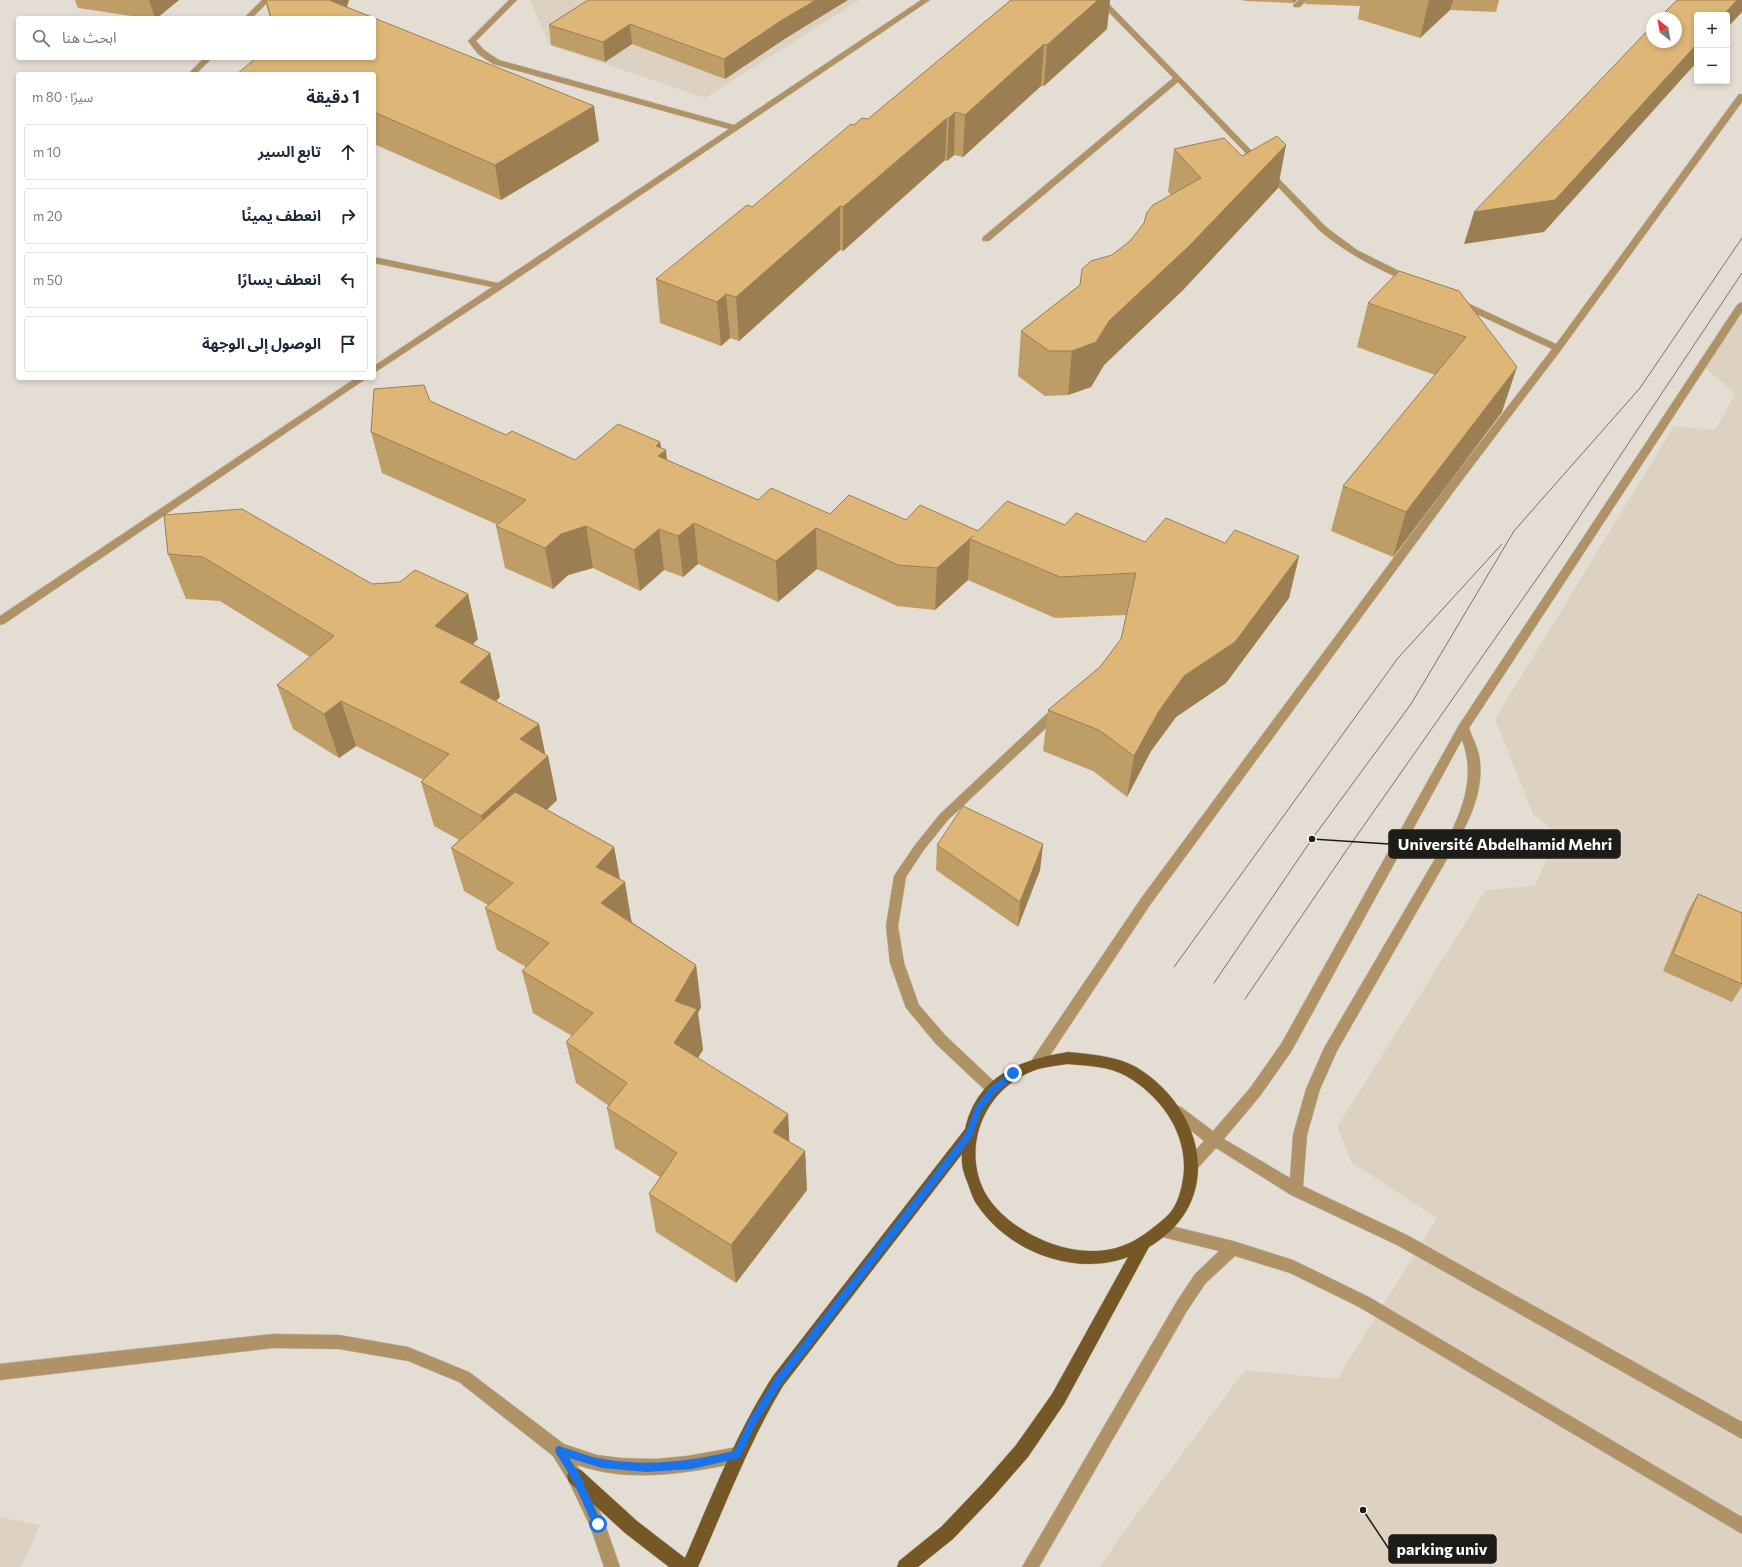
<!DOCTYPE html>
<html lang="ar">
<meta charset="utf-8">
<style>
body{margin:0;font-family:Commissioner,"Noto Sans Arabic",sans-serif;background:#f6f6f7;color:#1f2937;direction:rtl}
.controls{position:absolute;right:12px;top:12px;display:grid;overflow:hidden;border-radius:4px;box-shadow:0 2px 6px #0003}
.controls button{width:36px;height:36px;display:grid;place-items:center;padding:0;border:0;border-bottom:1px solid #e0e1e3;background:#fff;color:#1f2937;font:20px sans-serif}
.compass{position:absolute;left:1646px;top:12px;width:36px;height:36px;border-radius:50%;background:#fff;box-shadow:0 2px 6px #0003;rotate:329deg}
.stop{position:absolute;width:12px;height:12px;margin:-9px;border:3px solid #1a73e8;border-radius:50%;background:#fff}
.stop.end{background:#1a73e8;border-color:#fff;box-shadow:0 1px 4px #0008}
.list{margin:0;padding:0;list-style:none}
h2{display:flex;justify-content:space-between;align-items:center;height:52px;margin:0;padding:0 16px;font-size:17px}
h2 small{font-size:13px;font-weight:400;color:#747a83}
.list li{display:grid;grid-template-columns:26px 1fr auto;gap:12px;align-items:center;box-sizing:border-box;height:56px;margin:0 8px 8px;padding:0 8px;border:1px solid #e0e1e3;border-radius:4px}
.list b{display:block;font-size:15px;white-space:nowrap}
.list em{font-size:13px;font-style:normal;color:#747a83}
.icon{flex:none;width:22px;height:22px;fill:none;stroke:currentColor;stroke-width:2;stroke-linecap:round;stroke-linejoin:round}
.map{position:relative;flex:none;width:1742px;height:1567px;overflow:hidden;direction:ltr}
.search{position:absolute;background:#fff;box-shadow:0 2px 6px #0003;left:16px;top:16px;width:360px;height:44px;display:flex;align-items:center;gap:10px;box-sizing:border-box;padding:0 14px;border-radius:4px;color:#747a83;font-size:15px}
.panel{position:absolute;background:#fff;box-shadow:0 2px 6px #0003;left:16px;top:72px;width:360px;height:308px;border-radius:4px;direction:rtl}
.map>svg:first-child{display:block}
.built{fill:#ddd2c2}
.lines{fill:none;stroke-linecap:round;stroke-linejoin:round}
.minor-casing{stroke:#c0bab1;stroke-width:1}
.major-casing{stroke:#c0bab1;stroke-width:1}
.minor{fill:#af9367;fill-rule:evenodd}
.major{fill:#765826;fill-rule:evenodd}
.tram{stroke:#77736c;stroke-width:1}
.wall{fill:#bf9d66}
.shaded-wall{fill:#9b7f53}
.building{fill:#deb677;stroke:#9b7f53}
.route{fill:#1a73e8}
.leader{fill:none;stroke:#1e1c18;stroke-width:1.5}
.callout-dot{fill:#1e1c18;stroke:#fff;stroke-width:1.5}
.callout{fill:#1e1c18;stroke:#1e1c18;stroke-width:1.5}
.callout-label{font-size:16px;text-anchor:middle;font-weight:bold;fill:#fff}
</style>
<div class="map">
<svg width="1742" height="1567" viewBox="0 0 1742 1567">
<rect width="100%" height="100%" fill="#e4ddd3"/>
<g class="built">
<path d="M530,0H860L705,98L549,45Z"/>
<path d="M1742,306V1567H1100L1124,1531L1245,1370L1337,1379L1437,1218L1352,1163L1337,1127L1486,890L1535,886L1557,833L1533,814L1495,719L1674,426L1715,430L1735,394L1705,367Z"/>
<path d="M0,1517L40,1525L21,1567H0Z"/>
</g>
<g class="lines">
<defs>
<g id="minor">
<path d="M262,0H270L252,18H244Z"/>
<path d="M509,0H517L476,41L484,50L499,60L734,125L921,0H930L503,288L374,373V366L492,287L374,263V257L498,283L729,129L493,64L478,54L468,41Z"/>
<path d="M1097,0H1105L1326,227L1357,250L1413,278L1415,280L1413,282H1407C1376,268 1346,253 1320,231L1178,82L989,241H983L982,239L983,237L1173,78Z"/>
<path d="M1299,0H1307L1300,7H1294L1293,5Z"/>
<path d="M204,58H212L196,74H188Z"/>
<path d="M1739,94H1742V102L1561,350L1460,483L1150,905L1043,1066L1038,1068L1033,1066L1031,1062L1033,1058L1142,897L1452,479L1552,349L1455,304L1453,302L1455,300H1461L1556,344Z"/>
<path d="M1742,302V312L1469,728C1472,737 1477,746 1479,755C1484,782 1475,809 1462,833L1337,1051L1320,1089L1307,1135L1303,1186L1407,1235L1742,1422V1439L1397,1245L1291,1195L1216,1148L1198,1168L1193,1169L1188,1168L1186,1163L1188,1158L1204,1141L1171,1115L1169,1111L1171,1107L1176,1105L1181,1107L1213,1131L1250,1088L1281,1044L1459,725L1737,305ZM1462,740C1474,771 1466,800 1453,828L1324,1048L1306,1089L1293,1135L1290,1178L1224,1139L1260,1096L1291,1052Z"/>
<path d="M356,378H367L4,624L0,625V616Z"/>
<path d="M1059,705L1063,706L1065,709L1063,712L948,820L923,851L906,877L898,926L904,963L919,1005L946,1036L998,1085L1000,1089L998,1093L993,1095L988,1093L936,1044L906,1008L890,963L886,926L894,876L915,845L940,814L1055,706Z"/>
<path d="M1163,1224L1233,1241L1293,1260L1369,1297L1742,1517V1534L1359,1307L1290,1273L1235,1256L1205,1284L1187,1311L1039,1567H1022L1177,1301L1195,1274L1219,1251L1158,1236L1156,1231L1158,1226Z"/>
<path d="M273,1334L339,1335L408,1347L469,1372L564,1444L597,1455L621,1458L655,1459L687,1456L737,1447L743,1449L745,1455L743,1461L737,1463C684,1474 629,1483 577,1465L603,1518L620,1567H604L590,1526L569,1482L553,1456L459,1382L408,1361L339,1349L273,1348L0,1380V1364Z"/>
</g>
<path id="major" d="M1068,1052C1090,1054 1116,1056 1136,1067C1205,1108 1226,1202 1149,1247L1064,1404L1028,1457L994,1496L953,1539L918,1567H897L899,1561L941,1527L982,1484L1016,1445L1052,1394L1128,1257C1076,1277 1009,1252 978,1206C973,1200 971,1192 968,1184C964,1174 961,1166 962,1154L783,1386C748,1444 725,1506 698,1567H669L625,1533L569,1482L567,1476L569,1470L575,1468L581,1470L637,1521L685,1558C712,1496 736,1433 773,1376L965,1129C977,1076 1019,1060 1068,1052ZM1068,1064C1087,1066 1109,1066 1126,1076C1163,1097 1192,1139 1182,1184C1180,1196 1175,1209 1166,1217C1152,1229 1139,1240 1122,1246C1077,1263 1012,1235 987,1196C961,1153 981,1095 1026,1074C1039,1067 1054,1066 1068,1064Z"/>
</defs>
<use href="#minor" class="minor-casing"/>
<use href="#major" class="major-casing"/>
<use href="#minor" class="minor"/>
<use href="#major" class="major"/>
<g class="tram">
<path d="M1174,967L1398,658L1502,544"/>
<path d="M1214,983L1312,839L1411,704L1514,531L1640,388L1742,238"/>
<path d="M1245,999L1346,851L1564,540L1742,273"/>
</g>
</g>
<g class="wall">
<path d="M75,0H179L157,18H145L78,8Z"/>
<path d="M265,0H349L347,7L374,18H270Z"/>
<path d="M588,0L783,40L725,79L632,44L605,62L551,45L549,25Z"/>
<path d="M1011,0H1110L1107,29L1044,86H1041L963,157L954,155L947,161L945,160L843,251L840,250L739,341L730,338L721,346L660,323L656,279L752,207L854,125L868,119Z"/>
<path d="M1241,0H1297L1293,3L1246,1Z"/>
<path d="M1306,0H1499L1496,12L1450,10L1420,38L1358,19L1360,6L1305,4Z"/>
<path d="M374,74L599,141L501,200L374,144Z"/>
<path d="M1174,149L1242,156L1278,188L1183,290L1104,365L1091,387L1068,395L1045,396L1018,376L1021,331L1080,285L1112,255L1130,241L1171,195L1168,192Z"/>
<path d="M1459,291L1502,412L1393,557L1331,531L1343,486L1435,375L1357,347L1368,303Z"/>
<path d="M430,401L506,435L575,460L660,442L661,448L667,460L758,500L830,514L906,520L978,531L1065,525L1145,542L1225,543L1299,556L1289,598L1226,683L1176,717L1151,751L1127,797L1093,771L1043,751L1048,710L1100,667L1121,639L1126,615L1055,618L968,580L935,610L897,606L817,569L778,602L698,564L683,577L664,570L640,591L593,568L568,575L553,589L505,568L496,526L498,525L382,473L371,432Z"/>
<path d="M164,515L372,584L468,594L478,639L473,644L490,653L500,697L496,701L539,724L545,754L548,756L557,800L547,810L614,847L620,880L632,922L696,965L701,1007L698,1013L703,1050L698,1058L788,1114L789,1142L805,1151L807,1190L736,1283L656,1232L649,1194L660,1177L615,1148L607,1108L609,1106L576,1083L566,1042L572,1036L533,1013L522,971L526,967L497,950L485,908L488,905L464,891L451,848L459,840L434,826L421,782L424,780L356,746L339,758L293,729L277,685L310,657L220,601L186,599L168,554Z"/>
<path d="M1043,844L1040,870L1018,927L936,870L937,845Z"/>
<path d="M1698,894L1742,913V986L1732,1002L1663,971L1688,911Z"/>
</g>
<g class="shaded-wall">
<path d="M149,0H179L157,18H155Z"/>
<path d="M329,0H349L343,18Z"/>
<path d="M816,0H848L783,40L725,79L724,59L782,20Z"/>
<path d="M1098,0H1110L1107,29L1044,86L1047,45Z"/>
<path d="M1293,0H1297L1293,3Z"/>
<path d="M1429,0H1453L1450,10L1420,38Z"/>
<path d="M1737,0H1742V12L1727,28V15H1723Z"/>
<path d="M630,24L632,44L605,62L603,42Z"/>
<path d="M1044,44L1041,86L963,157L965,115Z"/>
<path d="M1697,44V62L1544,232L1464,244L1474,212Z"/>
<path d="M594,106L599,141L501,200L495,165Z"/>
<path d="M955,112L954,155L947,161L949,118Z"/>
<path d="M947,118L945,160L843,251V207Z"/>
<path d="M1286,145L1278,188L1183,290L1104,365L1091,387L1068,395L1072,351Z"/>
<path d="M840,206V250L739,341L736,297Z"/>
<path d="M726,294L730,338L721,346L717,302Z"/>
<path d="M1517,367L1502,412L1393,557L1406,512Z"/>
<path d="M660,442L662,453L666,450L670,491L661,487L656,446Z"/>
<path d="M694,523L698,564L683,577L678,536Z"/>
<path d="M586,526L593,568L568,575L553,589L545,548L561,534Z"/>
<path d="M816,528L817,569L778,602L776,561Z"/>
<path d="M659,529L664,570L640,591L634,550Z"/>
<path d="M973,536L970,539L968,580L935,610L937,568Z"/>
<path d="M1299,556L1289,598L1226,683L1176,717L1151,751L1127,797L1134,756L1159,711L1184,676Z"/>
<path d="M468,594L478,639L446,670L435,626Z"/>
<path d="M490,653L500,697L471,726L460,682Z"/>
<path d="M341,701L356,746L339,758L324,714Z"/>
<path d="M539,724L546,758L548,756L557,800L493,860L481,816L520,739Z"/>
<path d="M1043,844L1040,870L1018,927L1020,902Z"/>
<path d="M614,847L621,885L625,882L632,925L601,903L596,867Z"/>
<path d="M696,965L701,1007L698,1013L703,1050L680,1084L674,1043L675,1001Z"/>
<path d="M788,1114L790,1154L773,1132Z"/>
<path d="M805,1151L807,1190L736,1283L731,1245Z"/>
</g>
<g class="building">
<path d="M266,0H329L374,18H271Z"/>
<path d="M588,0H816L782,20L724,59L630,24L603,42L549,25Z"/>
<path d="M1011,0H1098L1047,45L1044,44L965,115L955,112L949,118H947L843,207L840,206L736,297L726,294L717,302L656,279L747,205L752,207L851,124L854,125L862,118L868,119Z"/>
<path d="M1677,0H1737L1723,15H1697V44L1555,200L1474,212L1652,26V42H1676V18H1659Z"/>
<path d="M374,18L594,106L495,165L374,112V74H237L256,58H374Z"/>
<path d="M1277,136L1286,145L1189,246L1109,321L1096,342L1072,351H1049L1021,331L1080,285L1082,269L1091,261L1112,255L1130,241L1144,223L1147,212L1153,205L1201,178L1174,149L1224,138L1242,156Z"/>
<path d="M1399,271L1459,291L1517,367L1406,512L1343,486L1466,337L1368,303Z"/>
<path d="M424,385L430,401L506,435L512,431L575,460L618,424L660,442L656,446L666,450L658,456L758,500L771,488L830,514L849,495L906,520L920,505L978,531L1007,501L1065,525L1076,513L1145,542L1166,518L1225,543L1235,530L1299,556L1235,642L1184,676L1159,711L1134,756L1099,730L1048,710L1100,667L1121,639L1136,573L1060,577L970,539L973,536L937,568L898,565L816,528L776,561L694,523L678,536L659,529L634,550L586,526L561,534L545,548L496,526L526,500L371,432L374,389Z"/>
<path d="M242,509L372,584L400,582L415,570L468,594L435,626L490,653L460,682L539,724L520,739L548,756L481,816L421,782L449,754L341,701L324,714L277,685L334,636L203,557L168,554L164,515Z"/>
<path d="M515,792L614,847L596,867L625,882L601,903L696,965L675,1001L697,1009L674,1043L788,1114L773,1132L805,1151L731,1245L649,1194L677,1153L607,1108L627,1083L566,1042L593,1013L522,971L549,943L485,908L513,883L451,848Z"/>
<path d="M963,806L1043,844L1020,902L937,845Z"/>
<path d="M1698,894L1742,913V984L1673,954Z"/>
</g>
<path class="route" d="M1013,1070L1016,1071V1076L996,1092L981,1111L972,1137L781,1384L756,1424L740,1458L692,1469L647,1472L602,1468L569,1458L579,1473L602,1524L601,1527L598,1528L594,1527L572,1479L556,1453L555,1450L556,1447L559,1446C573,1450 588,1457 603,1459C651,1467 688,1461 734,1451L750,1418L775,1378L966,1132L975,1107L990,1087Z"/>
<path class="leader" d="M1312 839L1389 844M1363 1510L1389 1549"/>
<g class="callout-dot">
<circle cx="1312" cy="839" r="4"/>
<circle cx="1363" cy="1510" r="4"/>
</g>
<g class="callout">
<rect x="1389" y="830" width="231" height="28" rx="4"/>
<rect x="1389" y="1535" width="107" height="28" rx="4"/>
</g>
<g class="callout-label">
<text x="1505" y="850">Université Abdelhamid Mehri</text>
<text x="1442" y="1555">parking univ</text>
</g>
</svg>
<div class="controls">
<button>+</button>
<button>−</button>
</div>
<svg class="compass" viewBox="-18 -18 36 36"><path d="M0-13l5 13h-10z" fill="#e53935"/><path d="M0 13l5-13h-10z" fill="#747a83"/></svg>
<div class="stop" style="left:598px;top:1524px"></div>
<div class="stop end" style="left:1013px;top:1073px"></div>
<div class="search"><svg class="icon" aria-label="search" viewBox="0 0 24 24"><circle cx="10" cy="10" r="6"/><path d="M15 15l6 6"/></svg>ابحث هنا</div>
<section class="panel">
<h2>1 دقيقة<small>سيرًا · 80 m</small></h2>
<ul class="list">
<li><svg class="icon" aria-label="ahead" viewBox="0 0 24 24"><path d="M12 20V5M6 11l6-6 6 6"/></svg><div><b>تابع السير</b></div><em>10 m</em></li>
<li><svg class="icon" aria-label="right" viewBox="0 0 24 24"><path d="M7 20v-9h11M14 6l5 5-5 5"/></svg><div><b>انعطف يمينًا</b></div><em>20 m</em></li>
<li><svg class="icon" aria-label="left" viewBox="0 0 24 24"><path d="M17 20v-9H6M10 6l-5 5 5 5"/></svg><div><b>انعطف يسارًا</b></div><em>50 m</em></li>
<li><svg class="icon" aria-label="arrive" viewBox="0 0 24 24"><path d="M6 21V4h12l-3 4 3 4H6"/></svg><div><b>الوصول إلى الوجهة</b></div></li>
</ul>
</section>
</div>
